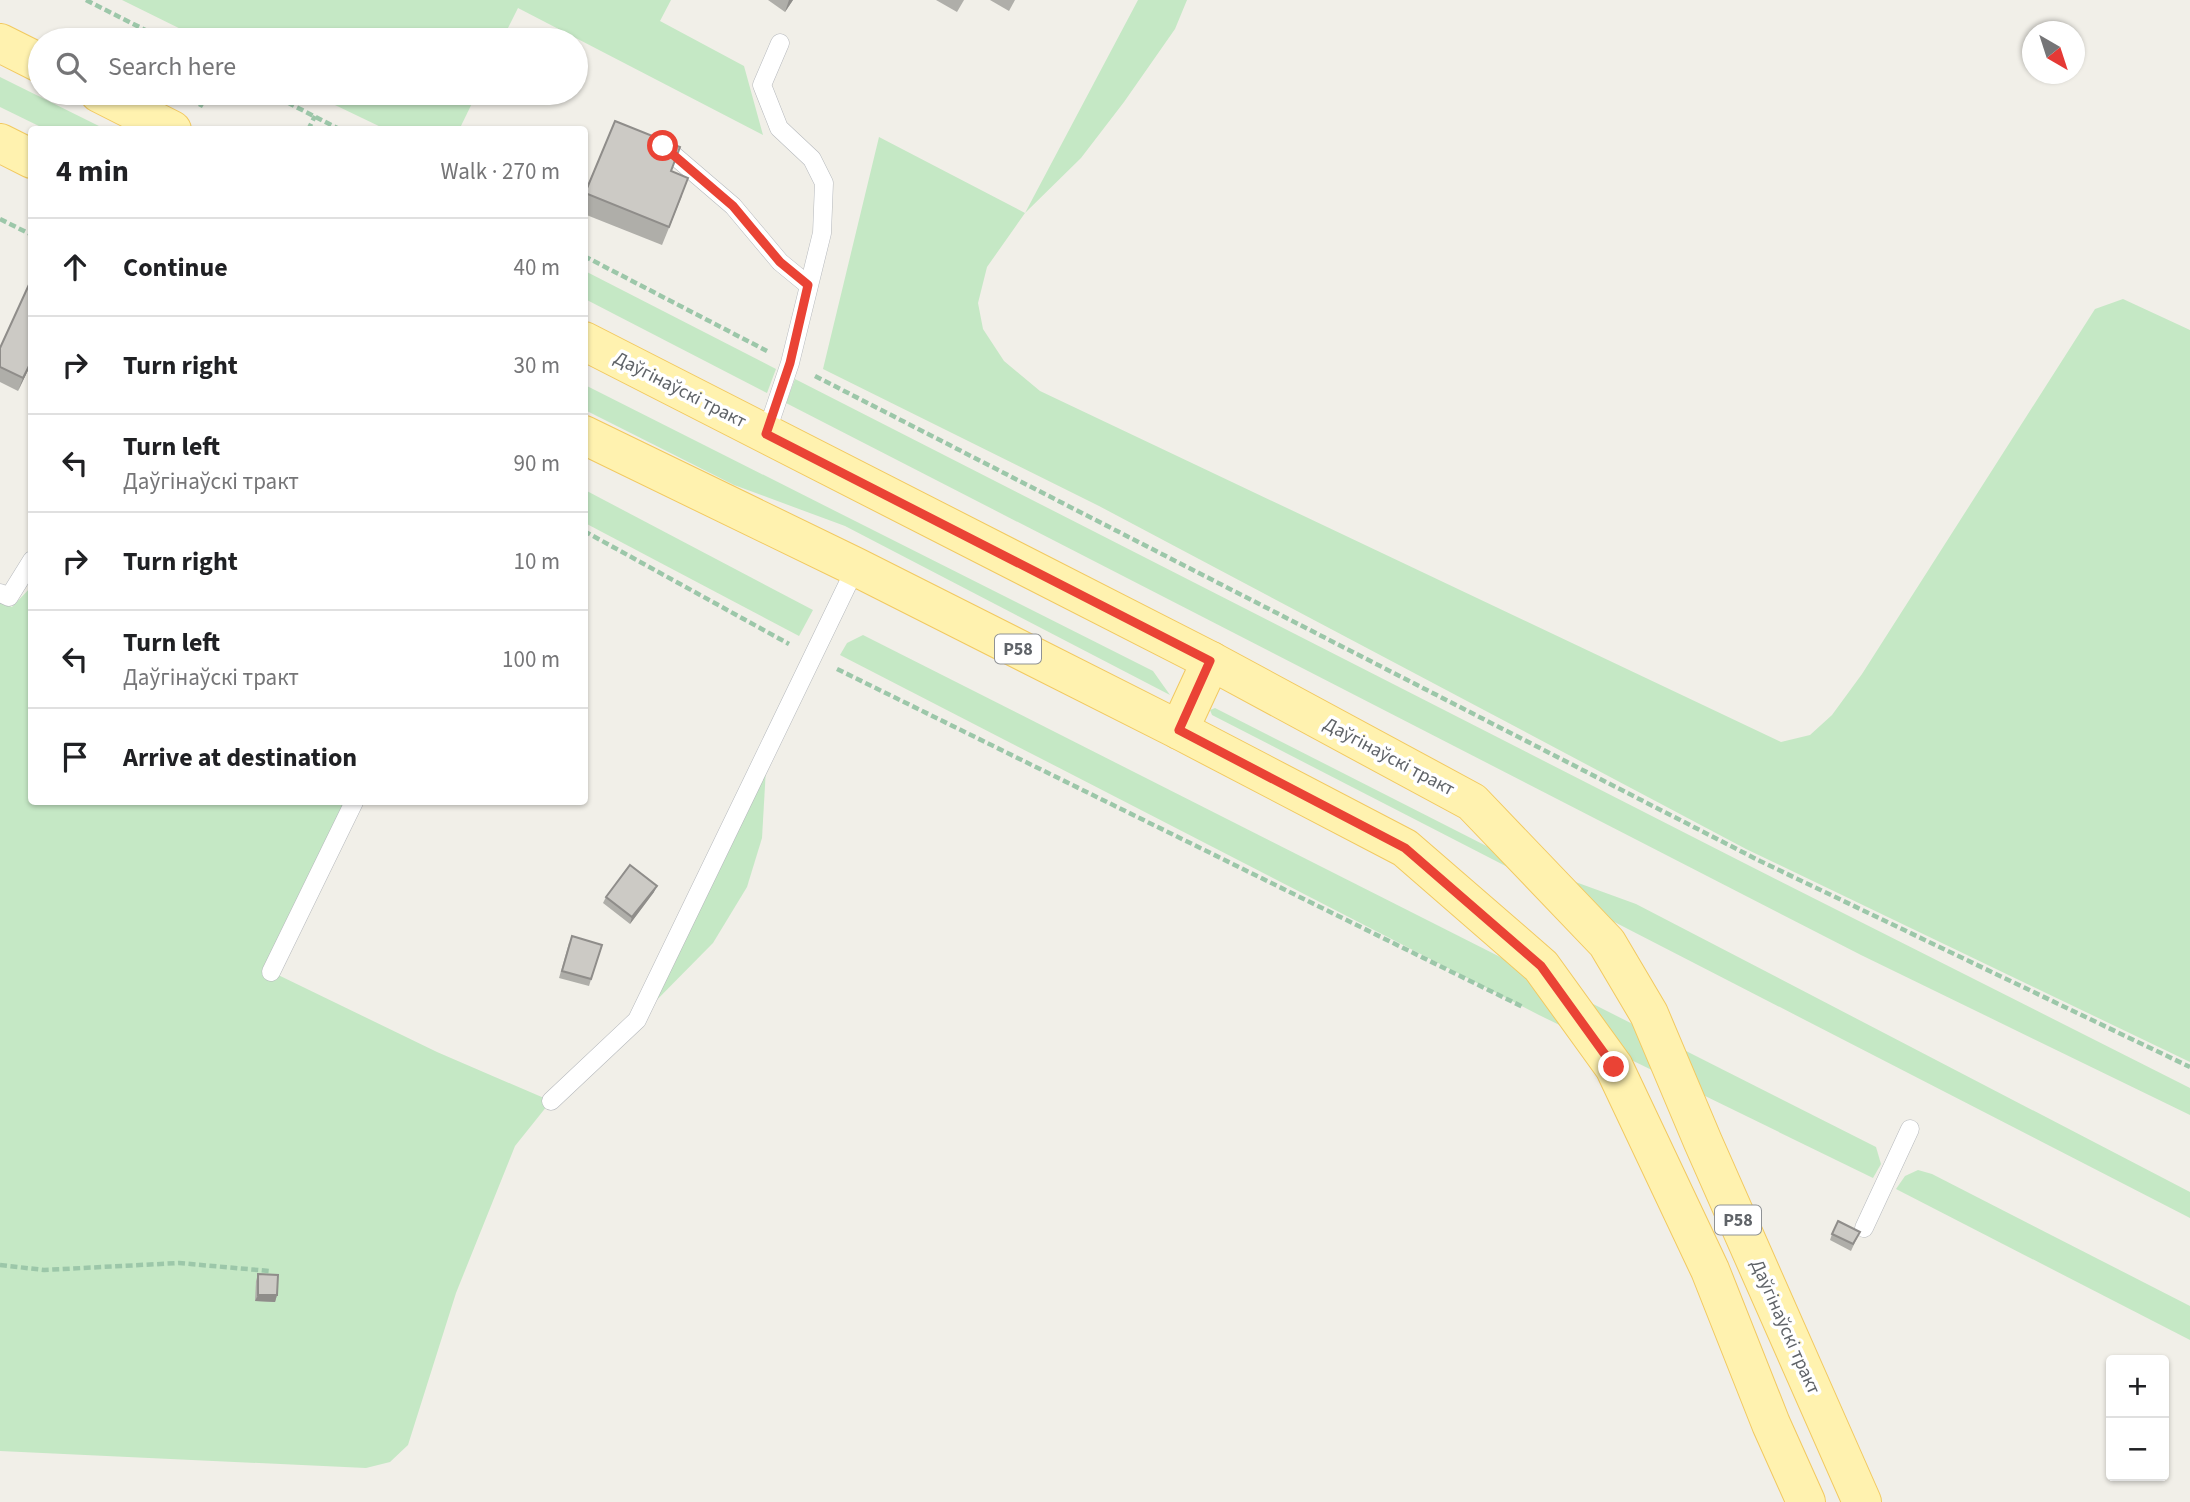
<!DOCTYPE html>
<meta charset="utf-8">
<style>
body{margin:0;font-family:"Source Sans 3",sans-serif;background:#f6f6f6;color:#202124}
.controls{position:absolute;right:21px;bottom:21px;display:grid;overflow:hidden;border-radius:7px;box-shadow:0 2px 5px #0004}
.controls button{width:63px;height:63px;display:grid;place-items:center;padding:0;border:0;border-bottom:2px solid #e0e0e0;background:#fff;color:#202124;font:35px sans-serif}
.compass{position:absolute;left:2022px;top:21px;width:63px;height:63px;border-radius:50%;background:#fff;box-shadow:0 2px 5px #0004;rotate:141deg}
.stop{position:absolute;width:21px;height:21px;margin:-16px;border:5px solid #ea4335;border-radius:50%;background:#fff}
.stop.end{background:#ea4335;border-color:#fff;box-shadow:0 2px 7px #0008}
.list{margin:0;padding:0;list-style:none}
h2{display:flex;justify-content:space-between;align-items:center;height:91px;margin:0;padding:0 28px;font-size:30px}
h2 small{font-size:23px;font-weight:400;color:#757577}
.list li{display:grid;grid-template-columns:46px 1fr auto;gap:21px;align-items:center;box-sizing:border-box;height:98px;padding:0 28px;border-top:2px solid #e0e0e0}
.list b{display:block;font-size:26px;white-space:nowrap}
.list p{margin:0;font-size:23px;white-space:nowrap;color:#757577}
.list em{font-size:23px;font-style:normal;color:#757577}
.icon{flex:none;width:38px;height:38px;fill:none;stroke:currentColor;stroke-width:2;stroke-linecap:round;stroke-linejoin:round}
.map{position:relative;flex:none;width:2190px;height:1502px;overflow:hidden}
.search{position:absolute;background:#fff;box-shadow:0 2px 5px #0004;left:28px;top:28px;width:560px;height:77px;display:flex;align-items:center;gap:18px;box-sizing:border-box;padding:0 24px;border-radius:38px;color:#757577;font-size:26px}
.panel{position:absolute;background:#fff;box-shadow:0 2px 5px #0004;left:28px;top:126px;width:560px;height:679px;border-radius:7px}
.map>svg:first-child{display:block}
.green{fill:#c5e8c5}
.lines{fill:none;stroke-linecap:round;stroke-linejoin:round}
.service-casing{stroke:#b5b8bc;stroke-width:19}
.primary-casing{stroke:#f2c960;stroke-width:40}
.path{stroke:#9cc7a9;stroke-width:4.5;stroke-dasharray:7 3.5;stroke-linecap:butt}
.service{stroke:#fff;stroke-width:18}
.primary{stroke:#fff2af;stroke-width:38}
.wall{fill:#afaea9}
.shaded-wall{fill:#8f8d8a}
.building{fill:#cccac5;stroke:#8f8d8a;stroke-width:2}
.route{stroke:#ea4335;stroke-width:9}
.labels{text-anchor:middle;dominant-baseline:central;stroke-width:7;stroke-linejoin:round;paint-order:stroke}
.shield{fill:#fff;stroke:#8f9295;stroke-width:2}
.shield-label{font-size:18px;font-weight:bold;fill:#5f6368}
.street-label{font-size:19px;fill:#5f6368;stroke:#fff}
</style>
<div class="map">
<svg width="2190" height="1502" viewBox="0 0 2190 1502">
<rect width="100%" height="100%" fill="#f1efe8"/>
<g class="green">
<path d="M122,0H671L660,21L744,66L763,135L518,8L502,40H203Z"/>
<path d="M1138,0H1187L1175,29L1124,102L1081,158L1025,213L987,267L978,303L983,329L1004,361L1040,391L1781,742L1810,735L1832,715L1862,674L2095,309L2123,299L2190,330V1062L1746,849L1099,506L823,369L879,137L1025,213Z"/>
<path d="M0,77L105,129H45L0,107Z"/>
<path d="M310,93H477L459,130L385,129Z"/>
<path d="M585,271L776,369L767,393L585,299Z"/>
<path d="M795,379L1744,863L2190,1088V1115L1861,955L786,403Z"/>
<path d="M585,385L1153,671L1170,695L845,526L734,485L585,410Z"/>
<path d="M585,490L813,610L799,636L585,523Z"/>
<path d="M31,587L32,802H348L272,972L437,1052L551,1101L515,1146L456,1293L408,1445L390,1462L366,1468L0,1451V602L12,607Z"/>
<path d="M863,635L1876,1147L1881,1164L1873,1178L1539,1015L840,655L847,643Z"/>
<path d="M1215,708L1512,859L1636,904L2190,1192V1218L1212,715L1210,710Z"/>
<path d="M767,751L762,838L747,887L713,943L637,1020Z"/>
<path d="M1918,1170L1932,1174L2190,1306V1340L1896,1189L1905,1176Z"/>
</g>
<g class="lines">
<defs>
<g id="service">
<path d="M663,146L733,206L780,262L808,285"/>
<path d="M766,434L790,363L822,233L824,183L812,159L779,128L762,85L780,43"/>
<path d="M0,593L9,597L32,560"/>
<path d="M271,972L354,802"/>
<path d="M551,1101L637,1020L856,567"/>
<path d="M1864,1228L1910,1129"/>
</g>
<g id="primary">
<path d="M0,43L40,63"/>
<path d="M99,93L172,130"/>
<path d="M0,143L32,159"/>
<path d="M584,341L1211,661L1472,802L1607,943L1649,1014L1703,1142L1862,1502"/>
<path d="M584,435L856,567L1179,730L1405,848L1541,966L1614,1067L1710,1270L1771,1424L1806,1502"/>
<path d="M1179,730L1211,661"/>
</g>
</defs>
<use href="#service" class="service-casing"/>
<use href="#primary" class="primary-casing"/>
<g class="path">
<path d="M86,0L165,40"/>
<path d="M222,93L239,100L242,93"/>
<path d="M269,93L341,130"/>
<path d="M200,107L208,93"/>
<path d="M308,130L315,116"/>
<path d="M0,219L32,235"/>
<path d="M584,256L767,351"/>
<path d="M815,376L1760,861L2190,1067"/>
<path d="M584,531L789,644"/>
<path d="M837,669L1523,1007"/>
<path d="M0,1265L44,1270L179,1263L269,1271"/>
</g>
<use href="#service" class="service"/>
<use href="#primary" class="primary"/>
</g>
<g class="wall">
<path d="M768,0H793L785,12Z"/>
<path d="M936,0H964L957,12Z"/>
<path d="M990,0H1015L1009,11Z"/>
<path d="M615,121L671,171L682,196L662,245L584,214V194Z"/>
<path d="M0,348L32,362L18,391L0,382Z"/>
<path d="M654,892L630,924L603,903L606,897Z"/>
<path d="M569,943L602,945L589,986L559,978Z"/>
<path d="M1832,1234L1857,1238L1851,1251L1830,1240Z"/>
<path d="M258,1274L277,1295L275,1302L255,1301L256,1281Z"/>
</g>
<g class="shaded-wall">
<path d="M789,0H793L785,12Z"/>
<path d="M32,360V362L18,391L23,378Z"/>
<path d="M657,886L654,892L630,924L632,917Z"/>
<path d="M258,1295H277L275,1302L255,1301Z"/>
</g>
<g class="building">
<path d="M615,121L680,147L671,171L688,178L669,227L585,193Z"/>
<path d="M32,278V360L23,378L0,367V348Z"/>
<path d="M630,865L657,886L632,917L606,897Z"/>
<path d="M572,936L602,945L591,979L562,971Z"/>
<path d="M1838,1221L1860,1232L1853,1244L1832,1234Z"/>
<path d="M258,1274L278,1275L277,1295H258Z"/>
</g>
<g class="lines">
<path class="route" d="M663,146L733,206L780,262L808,285L790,363L766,434L1210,661L1179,730L1405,848L1541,966L1614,1067"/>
</g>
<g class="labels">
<g class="shield">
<rect x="995" y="634.5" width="46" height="29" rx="5"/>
<rect x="1715" y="1205.5" width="46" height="29" rx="5"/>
</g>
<g class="shield-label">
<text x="1018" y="649">Р58</text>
<text x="1738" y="1220">Р58</text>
</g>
<g class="street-label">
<text transform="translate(680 390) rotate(27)">Даўгінаўскі тракт</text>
<text transform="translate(1389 757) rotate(28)">Даўгінаўскі тракт</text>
<text transform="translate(1785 1327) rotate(66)">Даўгінаўскі тракт</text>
</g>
</g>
</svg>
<div class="controls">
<button>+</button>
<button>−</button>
</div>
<svg class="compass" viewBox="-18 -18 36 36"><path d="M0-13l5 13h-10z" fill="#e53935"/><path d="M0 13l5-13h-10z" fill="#757577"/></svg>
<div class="stop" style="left:663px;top:146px"></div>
<div class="stop end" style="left:1614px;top:1067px"></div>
<div class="search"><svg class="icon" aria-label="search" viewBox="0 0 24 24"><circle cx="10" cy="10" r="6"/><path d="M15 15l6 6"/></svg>Search here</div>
<section class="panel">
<h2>4 min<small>Walk · 270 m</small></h2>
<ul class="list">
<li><svg class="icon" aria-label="ahead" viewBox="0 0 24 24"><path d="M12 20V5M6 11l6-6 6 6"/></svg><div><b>Continue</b></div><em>40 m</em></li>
<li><svg class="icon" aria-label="right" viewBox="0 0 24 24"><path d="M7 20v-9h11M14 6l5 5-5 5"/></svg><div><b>Turn right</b></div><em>30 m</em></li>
<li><svg class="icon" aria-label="left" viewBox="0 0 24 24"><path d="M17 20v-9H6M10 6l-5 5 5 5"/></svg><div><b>Turn left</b><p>Даўгінаўскі тракт</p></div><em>90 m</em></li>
<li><svg class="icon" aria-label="right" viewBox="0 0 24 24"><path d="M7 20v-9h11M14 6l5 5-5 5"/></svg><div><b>Turn right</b></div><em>10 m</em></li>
<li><svg class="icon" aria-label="left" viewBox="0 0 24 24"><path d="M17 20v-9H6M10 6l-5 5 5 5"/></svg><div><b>Turn left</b><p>Даўгінаўскі тракт</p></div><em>100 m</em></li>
<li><svg class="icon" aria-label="arrive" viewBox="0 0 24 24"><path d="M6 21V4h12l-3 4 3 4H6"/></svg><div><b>Arrive at destination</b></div></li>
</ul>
</section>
</div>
